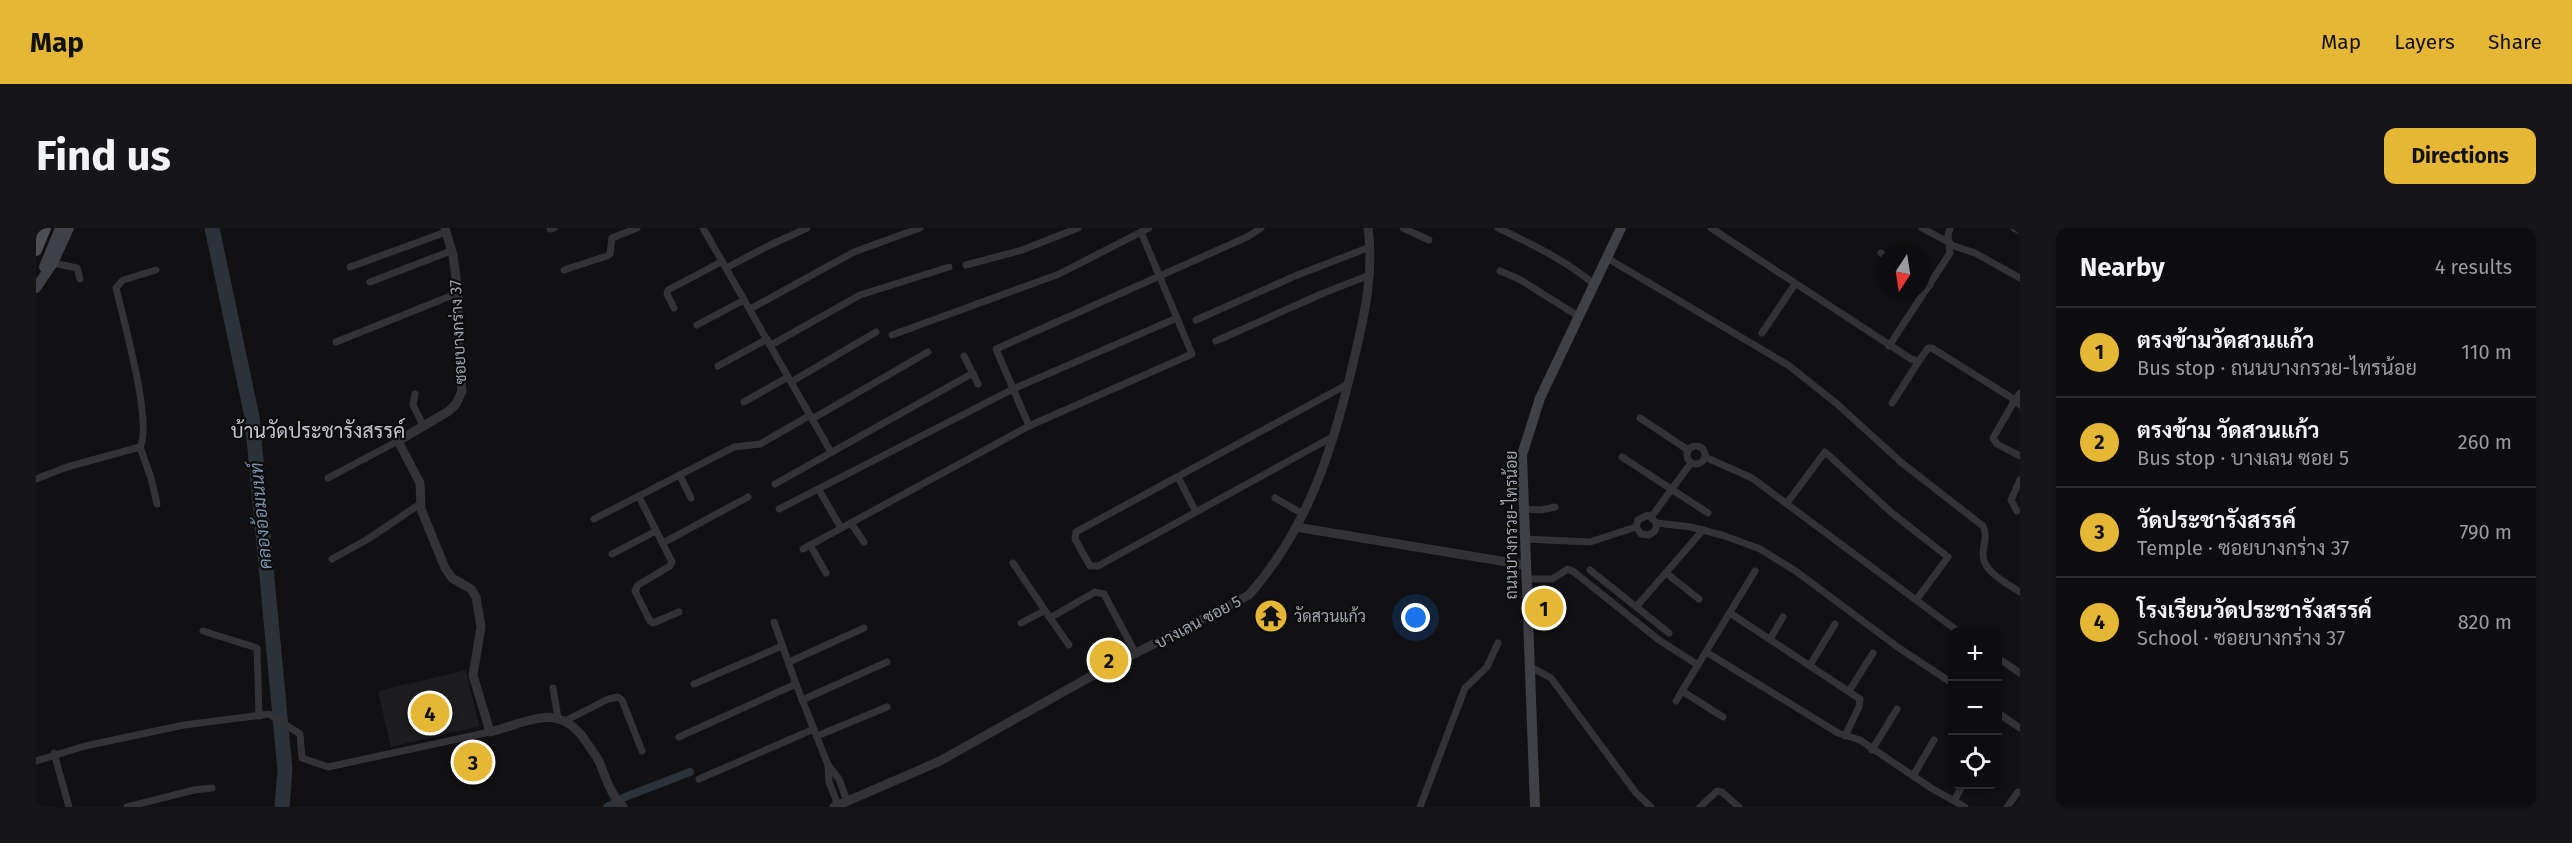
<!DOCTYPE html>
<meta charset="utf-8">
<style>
body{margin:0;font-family:"Fira Sans",Sarabun,sans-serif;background:#161517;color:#f1f3f6}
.controls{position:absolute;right:18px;bottom:18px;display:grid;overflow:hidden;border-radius:12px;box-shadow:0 2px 4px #0004}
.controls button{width:54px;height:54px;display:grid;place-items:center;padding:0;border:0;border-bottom:2px solid #2d2c2e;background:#0d0c0e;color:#f1f3f6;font:30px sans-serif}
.compass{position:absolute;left:1840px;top:18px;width:54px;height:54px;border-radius:50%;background:#0d0c0e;box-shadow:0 2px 4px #0004;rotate:192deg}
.you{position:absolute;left:1380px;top:390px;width:21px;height:21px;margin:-15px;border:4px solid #fff;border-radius:50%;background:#1a73e8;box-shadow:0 0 0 9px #1a73e833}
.badge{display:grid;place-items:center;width:39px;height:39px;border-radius:50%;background:#e6b734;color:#111;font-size:20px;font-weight:700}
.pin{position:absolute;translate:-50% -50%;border:3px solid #fff;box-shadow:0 2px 6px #0006}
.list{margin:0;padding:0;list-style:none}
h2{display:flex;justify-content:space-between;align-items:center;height:78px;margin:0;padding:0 24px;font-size:26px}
h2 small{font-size:20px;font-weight:400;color:#9a9b9e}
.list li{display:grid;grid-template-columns:39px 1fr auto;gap:18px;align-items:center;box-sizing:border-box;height:90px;padding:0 24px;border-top:2px solid #2d2c2e}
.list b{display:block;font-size:22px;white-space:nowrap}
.list p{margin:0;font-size:20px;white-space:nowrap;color:#9a9b9e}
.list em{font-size:20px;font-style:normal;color:#9a9b9e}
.icon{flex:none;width:33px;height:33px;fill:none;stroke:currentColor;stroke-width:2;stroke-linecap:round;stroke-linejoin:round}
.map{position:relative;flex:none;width:1984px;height:579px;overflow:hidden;border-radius:12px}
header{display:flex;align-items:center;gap:36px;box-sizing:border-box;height:84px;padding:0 30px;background:#e6b734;color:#111}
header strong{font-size:28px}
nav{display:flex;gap:33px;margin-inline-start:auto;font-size:21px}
.intro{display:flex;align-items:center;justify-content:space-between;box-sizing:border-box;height:144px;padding:0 36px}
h1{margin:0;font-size:42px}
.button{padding:15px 27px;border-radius:12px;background:#e6b734;color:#111;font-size:21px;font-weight:700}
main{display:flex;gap:36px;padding:0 36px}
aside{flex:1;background:#0d0c0e;border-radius:12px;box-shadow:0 2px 4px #0004}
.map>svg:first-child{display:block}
.built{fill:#1d1d1f}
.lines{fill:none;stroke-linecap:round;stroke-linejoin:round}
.canal{stroke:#2b3239;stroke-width:8}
.river{stroke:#2b3239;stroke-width:15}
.minor{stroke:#323237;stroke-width:7}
.tertiary{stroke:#323237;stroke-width:9}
.secondary{stroke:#404146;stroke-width:10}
.primary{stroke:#4e4f55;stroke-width:12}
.labels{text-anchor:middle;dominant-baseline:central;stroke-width:4.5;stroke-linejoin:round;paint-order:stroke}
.street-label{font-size:16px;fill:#a2a6b2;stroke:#0c0c0d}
.poi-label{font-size:16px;fill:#a2a6b2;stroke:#0c0c0d;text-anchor:start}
.water-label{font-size:18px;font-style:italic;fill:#7b91ac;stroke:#0c0c0d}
.quarter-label{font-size:20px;fill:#c3c5ce;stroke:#0c0c0d}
</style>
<header>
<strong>Map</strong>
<nav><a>Map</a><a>Layers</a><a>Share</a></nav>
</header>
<div class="intro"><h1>Find us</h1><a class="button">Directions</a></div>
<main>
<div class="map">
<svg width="1984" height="579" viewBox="0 0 1984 579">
<rect width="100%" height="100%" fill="#111012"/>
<path class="built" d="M430,442L443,498L355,519L342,463Z"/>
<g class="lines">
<path class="canal" d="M571,579L589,569L654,544"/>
<path class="river" d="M176,0L216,189L249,542L246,579"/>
<g class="minor">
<path d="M667,0L795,224"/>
<path d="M1367,0L1393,12"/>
<path d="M1462,0C1496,16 1529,32 1558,56"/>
<path d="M1675,0L1875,131L1883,133L1892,120H1896L1979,172L1984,165"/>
<path d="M1886,0L1914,15"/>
<path d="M1978,0L1984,3"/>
<path d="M514,1L518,0"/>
<path d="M1915,17L1939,25L1984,50"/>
<path d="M1845,25L1849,28"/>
<path d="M1571,30L1752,137L1800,175L1866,235L1947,298C1952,308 1947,316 1947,327C1947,344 1972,356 1984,364"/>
<path d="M17,35L41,40L44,51"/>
<path d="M930,37L986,22L1042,0"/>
<path d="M314,39L410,4"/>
<path d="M690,40L732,18L771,0"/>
<path d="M528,42L571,28L574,26L576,10L601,0"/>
<path d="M1464,43L1483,51L1542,88"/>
<path d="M1885,51L1894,57"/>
<path d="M334,54L415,23"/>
<path d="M638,80L631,66L632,62L685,34"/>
<path d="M714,81L818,24L884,0"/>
<path d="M1160,92L1259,48L1334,19"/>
<path d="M661,97L708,72"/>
<path d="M1726,105L1759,56"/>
<path d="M856,107L1023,46L1113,0"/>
<path d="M1180,113L1290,64L1334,47"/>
<path d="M300,114L422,65"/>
<path d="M735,117L824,67L913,39"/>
<path d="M1853,118L1914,25L1912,7L1914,0"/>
<path d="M928,128L942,156"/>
<path d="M682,138L731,111"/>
<path d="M755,154L840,104"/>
<path d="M379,166L377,177L387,197"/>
<path d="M708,174L752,149"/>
<path d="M1856,175L1883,133"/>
<path d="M1984,177L1979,172L1957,210L1961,216L1984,228"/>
<path d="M1604,190L1652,222"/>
<path d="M776,191L892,124"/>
<path d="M993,198L960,121L1211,9L1225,0"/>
<path d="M1298,208L1062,338H1054L1039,311L1040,304L1312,156"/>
<circle cx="1660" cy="227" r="9"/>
<path d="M104,219L115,250L121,276"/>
<path d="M1586,229L1672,285"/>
<path d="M1669,229L1716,250L1923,404"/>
<path d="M644,248L655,270"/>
<path d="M1142,249L1160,284"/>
<path d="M292,250L362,213"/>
<path d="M0,251L31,239L104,219C117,196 87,90 80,60L87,52L120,42"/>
<path d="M739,256L937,145"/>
<path d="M783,262L805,300"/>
<path d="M603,269L636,334L634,338L602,357L599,363L614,393L617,395L643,384"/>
<path d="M1239,270L1267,286"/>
<path d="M1751,275L1789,224L1856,285L1912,329L1881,371"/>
<path d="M743,281L977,161L1141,90"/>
<path d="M1487,281L1505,282L1519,279"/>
<path d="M1981,283L1975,272L1984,252"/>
<path d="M1616,288L1655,235"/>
<path d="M558,291L698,219L724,216L773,188"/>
<path d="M815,295L828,314"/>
<path d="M1621,295L1619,303L1613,307L1605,306L1600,299L1602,292L1612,287L1621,295L1655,299L1689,308L1724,321L1761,344L1863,420L1916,455"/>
<path d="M1488,311L1554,314L1600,299"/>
<path d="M627,315L712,269"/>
<path d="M774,317L790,345"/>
<path d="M767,321L993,198L1156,126L1105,4"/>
<path d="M576,326L620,303"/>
<path d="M296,331L332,311L384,276"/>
<path d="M977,335L1014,390L1059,364L1068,366L1100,426"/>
<path d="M1554,342L1633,405"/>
<path d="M1630,345L1663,371"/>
<path d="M1489,351H1516L1532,341L1538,344L1623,412L1662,437"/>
<path d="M1600,379L1667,302"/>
<path d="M1694,385L1824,471L1823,479L1809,508"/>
<path d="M1014,390L1033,417"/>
<path d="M738,394L760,456"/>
<path d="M985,395L1008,383"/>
<path d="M167,403L221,420L223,488"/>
<path d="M1734,411L1747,389"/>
<path d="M1670,424L1802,505L1824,512L1895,560L1929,579"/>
<path d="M1962,430L1984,445"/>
<path d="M753,434L828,400"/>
<path d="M1774,437L1799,396"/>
<path d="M1493,438L1515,450L1600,565L1615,579"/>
<path d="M658,456L746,418"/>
<path d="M517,460L522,490"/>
<path d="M1646,463L1687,489"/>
<path d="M1813,463L1837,425"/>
<path d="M766,472L851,434"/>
<path d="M1640,473L1719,343"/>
<path d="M1962,485L1984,500"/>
<path d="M529,493L572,471L582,469L586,472L606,523"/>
<path d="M781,508L851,479"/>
<path d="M643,509L760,456L792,537L803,551L811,573"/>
<path d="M1836,522L1861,481"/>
<path d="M18,525L33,579"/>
<path d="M0,533L49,518L148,497L233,486L264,506L266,530L292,539L454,504"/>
<path d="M792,537L793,554L802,577"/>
<path d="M1877,548L1898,512"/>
<path d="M663,551L778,501"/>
<path d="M1918,573L1927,556"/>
<path d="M91,579L158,562L176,560"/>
<path d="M1384,579L1429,460L1451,439L1462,415"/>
<path d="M1664,579L1681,563L1686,564L1703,579"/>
<path d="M1971,579L1982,564"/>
</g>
<g class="tertiary">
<path d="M409,0L417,27L422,65V121L426,163L420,176L413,183L362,213L384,255L385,281L409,340L416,350L435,361L440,369L445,399L437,447L454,504C496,493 525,472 553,518C557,524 563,531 565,538C571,554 575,566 587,579"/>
<path d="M1260,299L1489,337"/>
<path d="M798,579L904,533L1061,445L1213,367C1274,298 1299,214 1319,127C1329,85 1338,43 1332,0"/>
</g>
<g class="secondary">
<path d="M8,39L24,0"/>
<path d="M0,60L17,35L33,0"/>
<path d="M1499,579L1486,227L1504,170L1585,0"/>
</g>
<path class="primary" d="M0,22L9,0"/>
</g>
<defs>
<symbol id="temple-disc" viewBox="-11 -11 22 22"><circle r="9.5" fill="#e6b734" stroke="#0c0c0d"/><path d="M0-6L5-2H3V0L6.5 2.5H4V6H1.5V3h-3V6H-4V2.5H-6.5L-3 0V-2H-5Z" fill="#111"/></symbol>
</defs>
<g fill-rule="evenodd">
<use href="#temple-disc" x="1216" y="369" width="38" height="38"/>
</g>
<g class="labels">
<g class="street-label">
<text transform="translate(422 104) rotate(-93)">ซอยบางกร่าง 37</text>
<text transform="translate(1475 297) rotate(-90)">ถนนบางกรวย-ไทรน้อย</text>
<text transform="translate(1162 394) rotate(-28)">บางเลน ซอย 5</text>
</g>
<g class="poi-label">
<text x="1258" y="388">วัดสวนแก้ว</text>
</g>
<g class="water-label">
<text transform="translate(225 288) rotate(-95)">คลองอ้อมนนท์</text>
</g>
<g class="quarter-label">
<text x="282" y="203">บ้านวัดประชารังสรรค์</text>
</g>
</g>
</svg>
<div class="controls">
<button>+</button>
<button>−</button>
<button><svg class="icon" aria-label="locate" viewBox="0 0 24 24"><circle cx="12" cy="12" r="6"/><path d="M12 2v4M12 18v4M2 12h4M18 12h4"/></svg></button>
</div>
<svg class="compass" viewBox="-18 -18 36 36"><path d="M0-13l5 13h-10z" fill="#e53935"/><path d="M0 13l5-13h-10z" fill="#9a9b9e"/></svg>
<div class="you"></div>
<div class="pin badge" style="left:1508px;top:380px">1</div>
<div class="pin badge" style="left:1073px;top:432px">2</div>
<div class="pin badge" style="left:437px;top:534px">3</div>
<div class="pin badge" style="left:394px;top:485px">4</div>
</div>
<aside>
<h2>Nearby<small>4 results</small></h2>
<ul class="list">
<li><span class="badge">1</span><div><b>ตรงข้ามวัดสวนแก้ว</b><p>Bus stop · ถนนบางกรวย-ไทรน้อย</p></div><em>110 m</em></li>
<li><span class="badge">2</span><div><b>ตรงข้าม วัดสวนแก้ว</b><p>Bus stop · บางเลน ซอย 5</p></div><em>260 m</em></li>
<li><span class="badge">3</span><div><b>วัดประชารังสรรค์</b><p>Temple · ซอยบางกร่าง 37</p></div><em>790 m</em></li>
<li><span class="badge">4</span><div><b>โรงเรียนวัดประชารังสรรค์</b><p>School · ซอยบางกร่าง 37</p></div><em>820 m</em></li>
</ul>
</aside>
</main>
